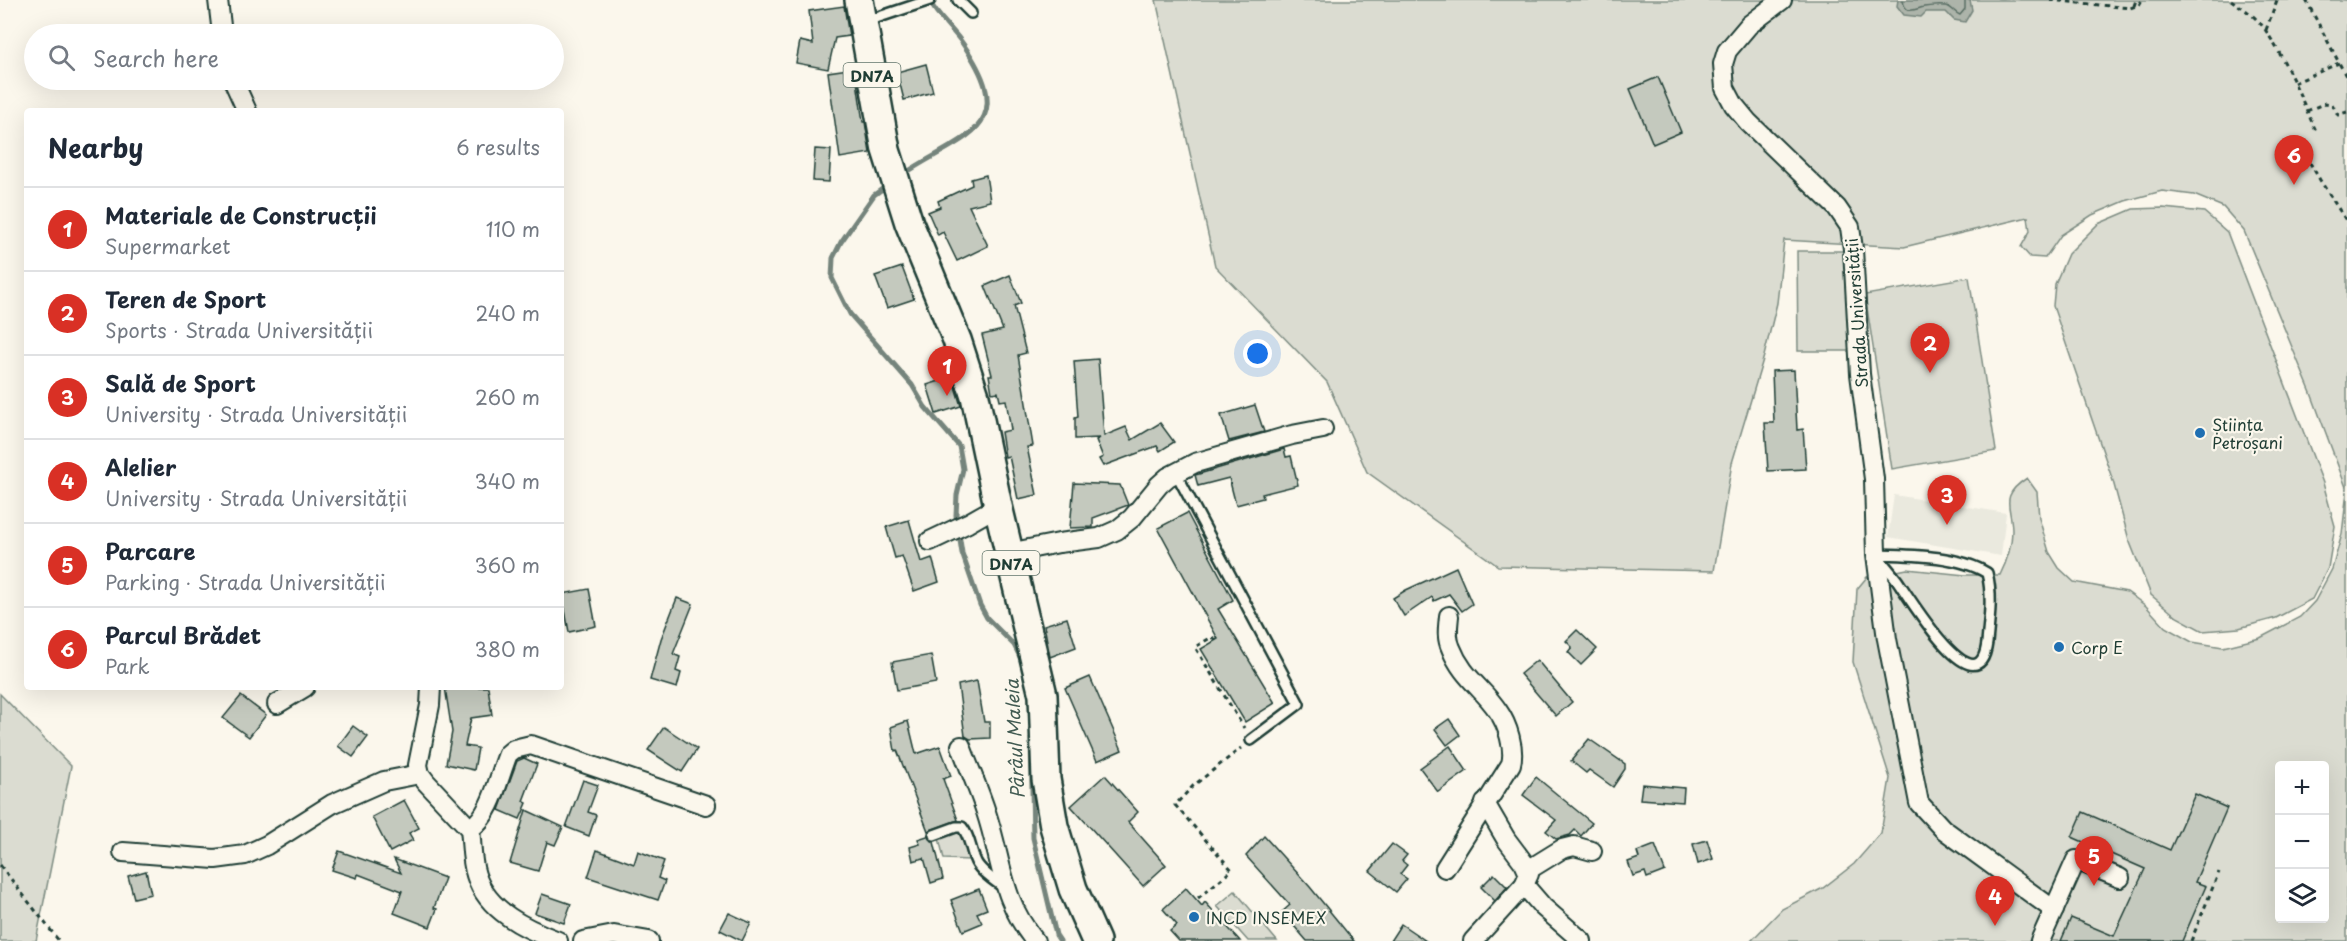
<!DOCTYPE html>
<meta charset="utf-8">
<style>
body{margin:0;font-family:"Playpen Sans",sans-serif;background:#f6f6f7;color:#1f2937}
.controls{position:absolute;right:18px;bottom:18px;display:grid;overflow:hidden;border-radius:6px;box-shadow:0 6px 24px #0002}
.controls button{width:54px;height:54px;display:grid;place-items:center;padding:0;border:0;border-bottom:2px solid #e0e1e3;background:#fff;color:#1f2937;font:30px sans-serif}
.you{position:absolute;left:1258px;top:354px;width:21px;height:21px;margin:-15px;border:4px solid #fff;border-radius:50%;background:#1a73e8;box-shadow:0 0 0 9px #1a73e833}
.badge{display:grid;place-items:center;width:39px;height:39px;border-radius:50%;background:#d93025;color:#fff;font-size:20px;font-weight:700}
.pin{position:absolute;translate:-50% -50px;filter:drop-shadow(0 2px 3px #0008)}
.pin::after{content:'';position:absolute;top:32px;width:21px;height:18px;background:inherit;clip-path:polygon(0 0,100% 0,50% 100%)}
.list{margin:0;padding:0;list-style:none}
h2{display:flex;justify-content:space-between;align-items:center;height:78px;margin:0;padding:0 24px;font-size:26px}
h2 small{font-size:20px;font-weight:400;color:#747a83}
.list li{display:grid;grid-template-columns:39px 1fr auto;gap:18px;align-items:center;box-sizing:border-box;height:84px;padding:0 24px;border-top:2px solid #e0e1e3}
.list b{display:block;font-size:22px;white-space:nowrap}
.list p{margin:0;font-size:20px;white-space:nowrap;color:#747a83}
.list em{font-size:20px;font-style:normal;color:#747a83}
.icon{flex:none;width:33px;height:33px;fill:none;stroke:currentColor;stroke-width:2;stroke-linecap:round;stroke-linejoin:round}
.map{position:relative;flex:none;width:2347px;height:941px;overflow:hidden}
.search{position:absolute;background:#fff;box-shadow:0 6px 24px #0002;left:24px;top:24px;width:540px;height:66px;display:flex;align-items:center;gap:15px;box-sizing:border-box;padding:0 21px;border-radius:33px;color:#747a83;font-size:22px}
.panel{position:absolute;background:#fff;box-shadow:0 6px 24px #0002;left:24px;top:108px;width:540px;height:582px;border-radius:6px}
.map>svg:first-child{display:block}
.built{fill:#eae9de}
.green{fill:#dbdcd1;stroke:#7d8c82;stroke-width:1.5;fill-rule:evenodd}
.water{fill:#adb4aa;stroke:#74847b;stroke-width:1.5}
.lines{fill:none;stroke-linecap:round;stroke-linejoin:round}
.shore{stroke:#586d63;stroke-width:1.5}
.stream{stroke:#74847b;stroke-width:5}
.building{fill:#c4c9be;stroke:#1f3d34;stroke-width:1.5}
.lane-casing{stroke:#1f3d34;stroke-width:14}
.street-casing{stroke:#1f3d34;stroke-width:22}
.primary-casing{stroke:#1f3d34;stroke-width:32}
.path{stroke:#1f3d34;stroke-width:3;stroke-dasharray:4.5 4.5;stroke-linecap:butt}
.lane{stroke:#fbf7ec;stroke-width:9}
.street{stroke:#fbf7ec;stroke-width:18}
.primary{stroke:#fbf7ec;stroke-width:27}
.poi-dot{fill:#1f6fb2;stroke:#fbf7ec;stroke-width:2}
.labels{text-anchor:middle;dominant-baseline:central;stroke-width:4.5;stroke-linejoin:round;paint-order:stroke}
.shield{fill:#fbf7ec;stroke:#61756b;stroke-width:1.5}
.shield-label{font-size:15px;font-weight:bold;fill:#1f3d34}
.street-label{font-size:16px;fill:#1f3d34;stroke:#fbf7ec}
.poi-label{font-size:16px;fill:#1f3d34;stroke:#fbf7ec;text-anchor:start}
.water-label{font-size:18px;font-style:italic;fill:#425b52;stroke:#fbf7ec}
</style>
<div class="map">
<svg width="2347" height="941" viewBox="0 0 2347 941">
<rect width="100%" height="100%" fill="#fbf7ec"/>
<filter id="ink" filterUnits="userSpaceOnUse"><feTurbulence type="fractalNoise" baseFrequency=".0167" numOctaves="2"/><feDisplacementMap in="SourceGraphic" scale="12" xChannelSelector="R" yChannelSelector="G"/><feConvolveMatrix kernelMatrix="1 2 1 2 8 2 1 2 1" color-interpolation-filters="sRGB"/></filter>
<g filter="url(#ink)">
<path class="built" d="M1894,495L2006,513L2001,556L1888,537Z"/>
<g class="green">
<path d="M1156,0H2347V490L2311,393L2244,231L2223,207L2194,195L2162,191L2125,201L2092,215L2061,235L2045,258L2030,257L2021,247L2030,231L2028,217L1904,247L1784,240L1777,303L1764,356L1732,463L1714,571L1498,566L1367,472L1327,382L1215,266Z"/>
<path d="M2163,208L2204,212L2227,232L2323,483L2335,526L2328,568L2312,599L2276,618L2239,628L2203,631L2177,617L2151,595L2129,540L2113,481L2053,306L2055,284L2068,254L2098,224L2133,209Z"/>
<path d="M1797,251H1850L1851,351H1798Z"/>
<path d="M1969,277L1996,451L1892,469L1865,295Z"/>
<path d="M2027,478L2037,492L2039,518L2049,552L2059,568L2074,582L2127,592L2146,606L2165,627L2192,642L2223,647L2260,638L2300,617L2315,601L2332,569L2342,534L2347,491V941H1751L1782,909L1823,888L1854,864L1881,833L1890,778L1853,662L1857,589L1867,577L1907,569L1965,575H2000C2007,561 2012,547 2012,531C2012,506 1998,497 2027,478ZM2280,766H2324V918H2280Z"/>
<path d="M0,694L71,766L36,941H0Z"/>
<path d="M955,831L960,832L965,838L970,860L944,859L939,838Z"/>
<path d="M1235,891L1277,941H1248L1217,906Z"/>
</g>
<path class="water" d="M1898,0H1970L1972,10L1965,22L1954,20L1946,12H1926L1921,17L1904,15L1897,6Z"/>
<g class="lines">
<path class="shore" d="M1903,0C1905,16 1915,9 1924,7C1929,6 1944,5 1949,7C1953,9 1955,13 1960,15L1965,9V0"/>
<g class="stream">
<path d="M901,176C960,135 1023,131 963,44C953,29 937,17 929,0"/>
<path d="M889,184L874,195L841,242L833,258L832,278L850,314L912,385L925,407L959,446L963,469L957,495L956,515L962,553L980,605L987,618L1014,645L1022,661"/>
<path d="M1031,738L1033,838L1056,935L1060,941"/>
</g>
</g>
<g class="building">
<path d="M844,6L849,36L835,38L828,69L796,63L800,41L813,44L809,11Z"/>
<path d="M926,64L933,92L904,100L897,72Z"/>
<path d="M855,68L863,122H865L870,153L840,158L828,72Z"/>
<path d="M1658,77L1681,132L1653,144L1630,89Z"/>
<path d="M815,149L831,150L829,182L813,181Z"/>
<path d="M986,175L990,201L969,206L988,246L957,261L943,232L938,235L928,212L940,207L938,201L972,185L971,179Z"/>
<path d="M902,267L914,299L887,308L875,276Z"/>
<path d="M1010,275L1021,303L1014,306L1026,353L1018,355L1033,446L1027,447L1037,495L1018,499L1009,456L1005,457L1001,432L1011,430L1006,400L1000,401L998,392L992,393L989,375H992L982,335L1003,330L985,286Z"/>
<path d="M1098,359L1104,436L1126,427L1132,440L1160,423L1174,442L1160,451L1157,446L1103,466L1099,459L1103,457L1096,440L1100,438L1075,439V418L1078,417L1074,361Z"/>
<path d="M1794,370L1797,430L1803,429L1806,469L1768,471L1765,423H1774L1772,371Z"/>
<path d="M952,377L961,406L936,414L927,385Z"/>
<path d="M1255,405L1264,432L1229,441L1221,415Z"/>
<path d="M1284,449L1286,457L1291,456L1298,485L1262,494L1263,498L1236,505L1229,478L1198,486L1195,475L1199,474Z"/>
<path d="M1074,483L1120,485L1128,505L1093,518V527L1070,528Z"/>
<path d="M1187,513L1233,600L1218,609L1275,703L1245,722L1201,649L1218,639L1158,528Z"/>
<path d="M909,520L921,562L932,558L939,582L914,591L902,556L895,558L886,527Z"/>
<path d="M1456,567L1472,604L1462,611L1449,594L1434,601L1432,597L1404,616L1393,598L1406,590Z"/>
<path d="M589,589L596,626L569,632L562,594Z"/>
<path d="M677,598L693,604L673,654L680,657L676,671L681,673L677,688L650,680L661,639Z"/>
<path d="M1067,618L1076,647L1050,657L1044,625Z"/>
<path d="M1577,630L1597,649L1581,665L1568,652L1572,647L1566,641Z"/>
<path d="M931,655L936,683L897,690L892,662Z"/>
<path d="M1537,660L1572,702L1556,716L1520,674Z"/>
<path d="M1090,677L1122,750L1097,761L1065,688Z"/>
<path d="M977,681L984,722H990V738L970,739L965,736L958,685Z"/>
<path d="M445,687H488L492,715L471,718L465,746L478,748L474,770L446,764L452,732Z"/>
<path d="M241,696L266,715L249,737L223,718Z"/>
<path d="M1449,719L1460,735L1447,745L1435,729Z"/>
<path d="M908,721L916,754L940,746L951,776L943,779L958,820L928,831L897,750L895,751L891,727Z"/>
<path d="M353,726L368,737L353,757L338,746Z"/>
<path d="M664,727L697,749L682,772L648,750Z"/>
<path d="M1589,739L1625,764V769L1613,787L1589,770L1586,773L1571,761Z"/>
<path d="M1450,746L1467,771L1438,792L1420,768Z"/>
<path d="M524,758L537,764L523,801L527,803L520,819L499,810L517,761Z"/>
<path d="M1105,775L1138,812L1128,822L1166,865L1143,886L1071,806Z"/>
<path d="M1536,777L1592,823L1581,836L1575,830L1570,835L1556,839L1546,831L1556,820L1523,795Z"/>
<path d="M583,780L598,785L588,812L596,815L589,836L566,827Z"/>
<path d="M1642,784L1684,788L1683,802L1640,799Z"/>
<path d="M2195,794L2227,808L2195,882L2206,886L2182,941H2061L2071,918L2114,936L2145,869L2072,837L2083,812L2170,850Z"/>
<path d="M404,800L419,828L409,833L413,840L390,852L372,817Z"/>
<path d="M526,810L563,827L555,845L547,842L538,871L510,863Z"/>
<path d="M927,836L934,842L943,879L931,883L924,858L913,861L910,847L920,844L918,839Z"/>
<path d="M1264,836L1310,887L1354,941H1307L1282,912L1290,905L1246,856Z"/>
<path d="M1707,840L1713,859L1698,864L1693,844Z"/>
<path d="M1392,844L1407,855L1402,861L1407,865L1400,874L1407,879L1396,892L1370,871Z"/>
<path d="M1655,845L1665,871L1647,878L1645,872L1633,876L1628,862L1639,858L1637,852Z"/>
<path d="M597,850L634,864L638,851L664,861L658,878L665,881L658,900L588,877Z"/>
<path d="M339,851L401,873L394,859L445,878L434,908L437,909L430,927L394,913L402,891L358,874L357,878L332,870Z"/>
<path d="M146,871L151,894L134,898L128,876Z"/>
<path d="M1494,874L1507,887L1495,901L1481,887Z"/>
<path d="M1186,888L1202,906L1205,902L1240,941H1179L1170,931L1177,925L1163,909Z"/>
<path d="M979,889L987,909L977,913L982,923L963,931L951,900Z"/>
<path d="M542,894L571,904L564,923L535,913Z"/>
<path d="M729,913L751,923L742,941L720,930Z"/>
<path d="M1401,924L1426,941H1390Z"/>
</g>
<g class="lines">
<defs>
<g id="lane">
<path d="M958,0L971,13"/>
<path d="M864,22L930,0"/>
<path d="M1176,473L1299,704L1251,740"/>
<path d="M1876,554C1910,555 1958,555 1987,573C1993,596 1989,620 1987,643C1978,712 1907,594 1897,580C1890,571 1883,563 1876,554Z"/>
<path d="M934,835L956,827H962C971,838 970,850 976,862C981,872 995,881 1004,888"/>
</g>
<g id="street">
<path d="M218,0L222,34"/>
<path d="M1782,0L1749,25L1727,51L1723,64L1725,88L1734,105L1748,122L1837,208L1850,227L1853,249L1860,374L1874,479L1876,554L1882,601L1887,639L1919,803L1943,829L2054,910"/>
<path d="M233,80L247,111"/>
<path d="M930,541L968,523L998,506"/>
<path d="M1009,553L1059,543L1099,538L1117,530L1132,518L1159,485L1168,477L1195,463L1292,435L1323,429"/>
<path d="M431,687L430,705L418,765L420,774L426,782L470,829C472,844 471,860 476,875C487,911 526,929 558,941"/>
<path d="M277,704L305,687"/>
<path d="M961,746C969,768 979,790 986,812C1002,860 1001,900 1035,941"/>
<path d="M470,829C492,814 498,778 508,754L514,749L531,745L706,805"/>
<path d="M123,852L215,859L245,855L267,845L332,804L384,781L420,774"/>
<path d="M1445,868L1511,764C1515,749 1508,725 1498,711C1483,688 1462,677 1451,648C1446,638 1448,627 1449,616"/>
<path d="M1528,870L1562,849L1574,846L1592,851"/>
<path d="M1524,885L1543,907L1582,941"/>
<path d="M583,941L614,935L649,941"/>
<path d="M1473,941L1524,885L1529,874L1524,863L1506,839L1485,803"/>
<path d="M2040,941L2076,860L2120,878"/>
</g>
<path id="primary" d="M859,0L886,150L909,223L957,340L975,396L998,506L1043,695L1046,779L1054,826L1073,889L1096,941"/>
</defs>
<use href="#lane" class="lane-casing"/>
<use href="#street" class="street-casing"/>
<use href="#primary" class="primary-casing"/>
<g class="path">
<path d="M2050,0L2130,8L2139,5L2142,0"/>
<path d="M2231,0C2243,8 2258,18 2266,31C2287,62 2301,99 2317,133"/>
<path d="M2306,0L2347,78"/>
<path d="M2134,6L2136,0"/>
<path d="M2266,30L2277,0"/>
<path d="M2294,83L2339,63"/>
<path d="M2307,111L2325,103L2332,104L2338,115L2347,112"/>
<path d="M2296,139L2320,180L2347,222"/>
<path d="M1216,640L1212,637L1195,647L1244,728"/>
<path d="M0,865L59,941"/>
<path d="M1198,898L1232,870L1175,805L1193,786L1241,748"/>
<path d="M2191,941L2219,872"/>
</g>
<use href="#lane" class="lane"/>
<use href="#street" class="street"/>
<use href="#primary" class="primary"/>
</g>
</g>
<g class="poi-dot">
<circle cx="2200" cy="433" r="6"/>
<circle cx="2059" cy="647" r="6"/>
<circle cx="1194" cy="917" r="6"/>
</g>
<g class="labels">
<g class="shield">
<rect x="843.5" y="63" width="57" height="24" rx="4.5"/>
<rect x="982.5" y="551" width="57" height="24" rx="4.5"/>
</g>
<g class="shield-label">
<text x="872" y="75">DN7A</text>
<text x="1011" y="563">DN7A</text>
</g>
<g class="street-label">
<text transform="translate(1856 313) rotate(-94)">Strada Universității</text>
</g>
<g class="poi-label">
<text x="2212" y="424">Știința<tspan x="2212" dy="18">Petroșani</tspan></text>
<text x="2071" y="647">Corp E</text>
<text x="1206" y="917">INCD INSEMEX</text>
</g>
<g class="water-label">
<text transform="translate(1014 739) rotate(-93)">Pârâul Maleia</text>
</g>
</g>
</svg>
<div class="controls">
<button>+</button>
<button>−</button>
<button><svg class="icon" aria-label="layers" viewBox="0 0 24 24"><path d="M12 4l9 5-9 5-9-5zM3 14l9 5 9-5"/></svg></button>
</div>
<div class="you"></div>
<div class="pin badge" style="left:947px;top:396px">1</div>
<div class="pin badge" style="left:1930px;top:373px">2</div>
<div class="pin badge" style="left:1947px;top:525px">3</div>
<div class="pin badge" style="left:1995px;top:926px">4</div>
<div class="pin badge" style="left:2094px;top:886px">5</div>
<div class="pin badge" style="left:2294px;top:185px">6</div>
<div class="search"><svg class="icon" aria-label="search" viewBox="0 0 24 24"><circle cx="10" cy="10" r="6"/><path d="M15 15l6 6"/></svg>Search here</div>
<section class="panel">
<h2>Nearby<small>6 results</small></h2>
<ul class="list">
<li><span class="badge">1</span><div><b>Materiale de Construcții</b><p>Supermarket</p></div><em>110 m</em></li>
<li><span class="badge">2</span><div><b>Teren de Sport</b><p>Sports · Strada Universității</p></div><em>240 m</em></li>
<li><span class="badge">3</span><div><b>Sală de Sport</b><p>University · Strada Universității</p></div><em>260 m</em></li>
<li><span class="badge">4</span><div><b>Alelier</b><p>University · Strada Universității</p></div><em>340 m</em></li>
<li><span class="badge">5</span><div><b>Parcare</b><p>Parking · Strada Universității</p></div><em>360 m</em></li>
<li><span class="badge">6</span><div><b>Parcul Brădet</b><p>Park</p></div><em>380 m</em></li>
</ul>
</section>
</div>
